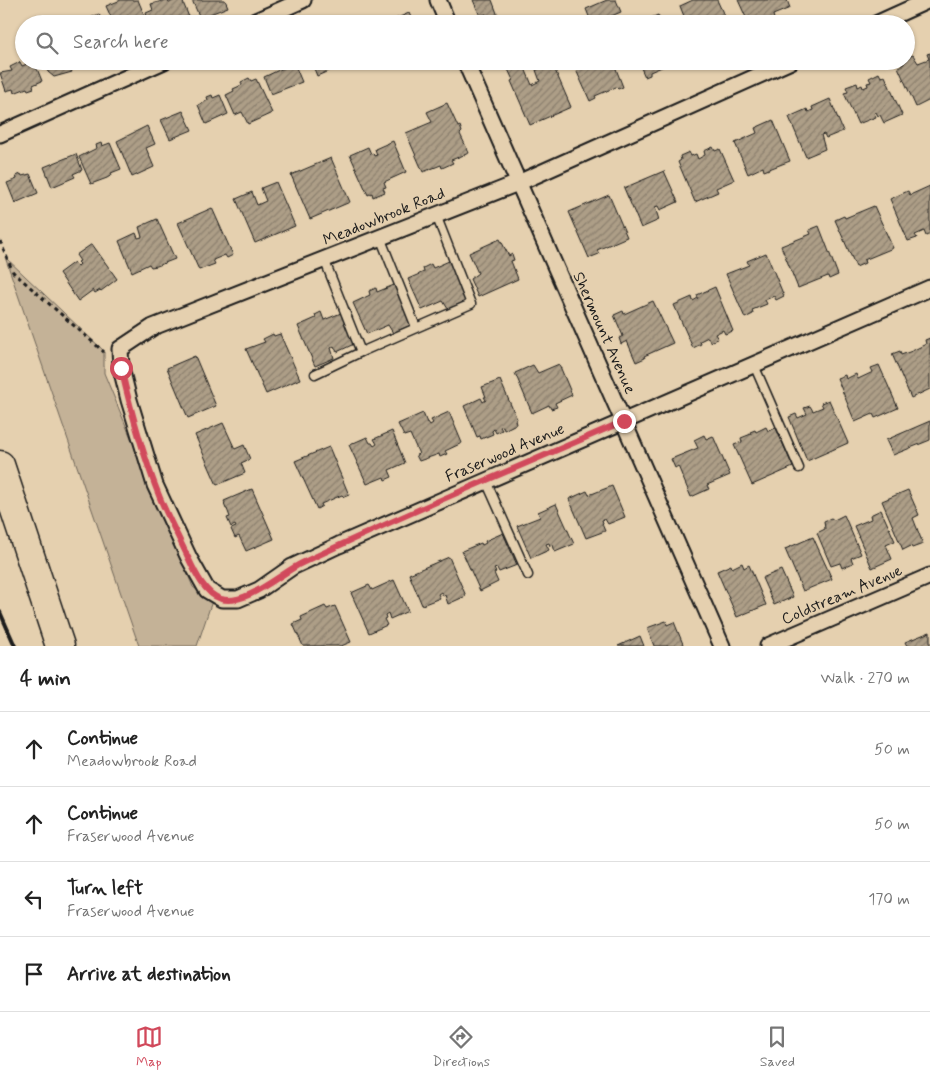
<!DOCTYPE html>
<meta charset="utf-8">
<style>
body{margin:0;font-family:Mynerve,sans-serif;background:#f2f2f2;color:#222}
.stop{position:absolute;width:15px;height:15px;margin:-11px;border:4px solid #d1495b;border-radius:50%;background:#fff}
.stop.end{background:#d1495b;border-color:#fff;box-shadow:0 1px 5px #0008}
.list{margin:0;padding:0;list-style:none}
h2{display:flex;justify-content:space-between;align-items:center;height:65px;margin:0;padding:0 20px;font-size:21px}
h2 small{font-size:16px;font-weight:400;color:#767676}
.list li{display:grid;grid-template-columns:32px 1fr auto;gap:15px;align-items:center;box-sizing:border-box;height:75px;padding:0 20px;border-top:1px solid #e0e0e0}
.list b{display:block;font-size:19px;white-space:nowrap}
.list p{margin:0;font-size:16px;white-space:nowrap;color:#767676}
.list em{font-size:16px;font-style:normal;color:#767676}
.icon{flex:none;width:28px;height:28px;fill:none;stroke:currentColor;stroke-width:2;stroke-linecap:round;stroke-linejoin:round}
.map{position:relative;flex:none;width:930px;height:646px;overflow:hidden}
.search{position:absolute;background:#fff;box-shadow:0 1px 4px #0004;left:15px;right:15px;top:15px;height:55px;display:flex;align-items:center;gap:12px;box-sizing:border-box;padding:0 18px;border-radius:28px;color:#767676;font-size:19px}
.sheet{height:365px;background:#fff}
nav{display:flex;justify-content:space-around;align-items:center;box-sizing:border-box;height:70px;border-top:1px solid #e0e0e0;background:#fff;font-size:14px;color:#767676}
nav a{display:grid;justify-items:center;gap:2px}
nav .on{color:#d1495b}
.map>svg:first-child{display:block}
.green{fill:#c4b297;stroke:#70675a}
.building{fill:url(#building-hatch);stroke:#1c1c1c}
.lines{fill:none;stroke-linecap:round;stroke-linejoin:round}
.lane-casing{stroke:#1c1c1c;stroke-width:11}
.street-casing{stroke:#1c1c1c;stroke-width:19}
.highway-casing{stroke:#1c1c1c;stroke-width:31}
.path{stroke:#1c1c1c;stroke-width:3;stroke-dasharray:4 4;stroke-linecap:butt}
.lane{stroke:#e5d0af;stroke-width:8}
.street{stroke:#e5d0af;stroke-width:15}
.highway{stroke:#e5d0af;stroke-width:28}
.rail{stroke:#1c1c1c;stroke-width:4}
.route{stroke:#d1495b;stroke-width:6}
.labels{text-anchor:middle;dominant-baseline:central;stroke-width:4;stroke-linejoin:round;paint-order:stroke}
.street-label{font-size:16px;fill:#1c1c1c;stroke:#e5d0af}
</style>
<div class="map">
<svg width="930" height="646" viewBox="0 0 930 646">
<defs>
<pattern id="building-hatch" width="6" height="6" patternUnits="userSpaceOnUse" patternTransform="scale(1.25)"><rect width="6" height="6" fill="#ad9e87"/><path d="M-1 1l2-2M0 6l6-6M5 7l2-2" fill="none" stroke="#8c806e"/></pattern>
</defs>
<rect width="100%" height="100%" fill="#e5d0af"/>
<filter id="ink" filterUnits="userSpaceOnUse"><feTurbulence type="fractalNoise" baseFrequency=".02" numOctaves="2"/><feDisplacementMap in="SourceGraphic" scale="10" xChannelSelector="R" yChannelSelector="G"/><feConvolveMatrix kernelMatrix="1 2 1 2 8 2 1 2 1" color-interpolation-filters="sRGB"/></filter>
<g filter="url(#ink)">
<path class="green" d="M5,257L104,351V373L193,587L212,601L197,646H139Z"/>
<g class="building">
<path d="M121,0H138L148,24H114L106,6Z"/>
<path d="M166,0L169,3L175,0H182L191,22L187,24H150L146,13L153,10L151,4Z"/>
<path d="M192,0H225L228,7L200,18Z"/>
<path d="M473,0H492L498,16L489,20L486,14L480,16Z"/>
<path d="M607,0H616L621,12L592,24L586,9Z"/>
<path d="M693,0H717L728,24H687L680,6Z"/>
<path d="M738,0H787L790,8L773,15L774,19L768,22L766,18L753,24H749Z"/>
<path d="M409,13L414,24H387L386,23Z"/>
<path d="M99,14L103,24H78L88,19Z"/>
<path d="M658,15L662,24H637Z"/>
<path d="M930,53V100L916,107L898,67L904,64L903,61H906V58L913,55L918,63L929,59L927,54Z"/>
<path d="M34,61L42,81L33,85L34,88L28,90L27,88L14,93L13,89L6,91L0,73L12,71L10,67L20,62L22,66Z"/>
<path d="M37,61H77L78,64L70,68L72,72L54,77L48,72L44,63L39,65Z"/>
<path d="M311,61H337L340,66L317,76Z"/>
<path d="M514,61H522L532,85L540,81L536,70L552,63L571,107L530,125L511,81L513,80L506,65Z"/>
<path d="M572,61H613L623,87L618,89L616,87L595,96L596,98L590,101Z"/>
<path d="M638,61H677L678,63L673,65L671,63L650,72V75L645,77Z"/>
<path d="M294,63L302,82L271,94L264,77Z"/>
<path d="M879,73L881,77L885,76L902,115L884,123L880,115L878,116L876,112L874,113L876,117L858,124L844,93L848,92L846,87L857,83L858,87L862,85L863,88L868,86L867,83L871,82L869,78Z"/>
<path d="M249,78L251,81L256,79L272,113L248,124L242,112L235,115L226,95L234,91L233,89L242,85L241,82Z"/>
<path d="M212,95L213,98L220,95L228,114L206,124L198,105L208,100L207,97Z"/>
<path d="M830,99L843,131L826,138L824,134L821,135L825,149L806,157L789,117L807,109L808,112L813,110L812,107Z"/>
<path d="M447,103L458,127L460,126L462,132L460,134L469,153L451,160L453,163L442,168L441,165L423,172L406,133L432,122L427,112Z"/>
<path d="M183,111L192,130L170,139L161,120Z"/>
<path d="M773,120L790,161L764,171L763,167L748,174L735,143L757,133L755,128Z"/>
<path d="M147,126L155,144L146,148L154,167L132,177L117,141Z"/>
<path d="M393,141L406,172L384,182L386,187L383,188L385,192L373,197L372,193L368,195L350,155L368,147L371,154L373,153L374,156L377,155L375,149Z"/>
<path d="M101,143L102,146L110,143L121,169L111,173L112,175L107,178L91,184L79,157L97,148L96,145Z"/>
<path d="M713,147L715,151L720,149L734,180L716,188L718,192L695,202L678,162L681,160L680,156L689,152L691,156L696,154L698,159L705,155L704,151Z"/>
<path d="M76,154L82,170L73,174L75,177L52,187L44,167Z"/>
<path d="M331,158L350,202L310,219L291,175Z"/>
<path d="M664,171L678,202L660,210L658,206L655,207L659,220L641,228L624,188Z"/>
<path d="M21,174L22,176L30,174L38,193L15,203L7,183L17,179L16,176Z"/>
<path d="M276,182L295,226L255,243L236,199L252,192L257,205L266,201L261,188Z"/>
<path d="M930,186V234L926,236L924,231L915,235L917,238L908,241L890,199L908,191L910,195Z"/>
<path d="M609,195L627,237L597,250L599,254L589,258L569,212Z"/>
<path d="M874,206L893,248L864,260L865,263L856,267L835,220L844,216L845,218Z"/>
<path d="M212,208L233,255L227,258L225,255L213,260L215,264L199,270L178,223Z"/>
<path d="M157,219L175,259L157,266L151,267L149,264L132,272L119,241L136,233L138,238L142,237L139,227Z"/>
<path d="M819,226L838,275L829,279L828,276L798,288L781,246L811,234L809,230Z"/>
<path d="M500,239L509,256L512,254L514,260L511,261L518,279L478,297L470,279L478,273L469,253Z"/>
<path d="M92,244L117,279L101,291L100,290L95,293L93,290L78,301L59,273L74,262L78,266L80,264L78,262L80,261L76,255Z"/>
<path d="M766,253L784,296L776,300L774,296L765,300L767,304L752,310L753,314L745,318L726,274L749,265L747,261Z"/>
<path d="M449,261L466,301L448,309L443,301L422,310L408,279L424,272L423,268L431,264L433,268Z"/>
<path d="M394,285L411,325L393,333L388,325L367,334L353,303L370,295L369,291L376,288L377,292Z"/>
<path d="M715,287L733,331L725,334L723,330L715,334L718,339L710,342L708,337L700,341L701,344L693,348L674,305L692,297L693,301L698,298L697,295Z"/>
<path d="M653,301L673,343L644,356L645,358L636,362L627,341L621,344L619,338L623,336L614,315L623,311L624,314Z"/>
<path d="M321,312L324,320L341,313L354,344L337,352L334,346L331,348L334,358L315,366L298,326L316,318L315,315Z"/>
<path d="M273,334L274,336L280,334L300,379L266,394L246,349L265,342L263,339Z"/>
<path d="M930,338V389L911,398L892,354L900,351L901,355L912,351L926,344L925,340Z"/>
<path d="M195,356L216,406L188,418L167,368Z"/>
<path d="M559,364L572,395L555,403L557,407L551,409L549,405L532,413L515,373L533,365L538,373Z"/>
<path d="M879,365L898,408L875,418L873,414L855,422L837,378L845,375L846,379L856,374L858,379L873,372L871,368Z"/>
<path d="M500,380L517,419L515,420L516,424L504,430L503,426L500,427L502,430L496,433L494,429L492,431L493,434L481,439L480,436L477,437L464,406L481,398L483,402L486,400L484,397H486L482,387Z"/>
<path d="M829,400L848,443L807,461L789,417L796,414L798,418L807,414L804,408L810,406L813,411L823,407L821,403Z"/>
<path d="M449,412L462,443L445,451L447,454L440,457L439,454L419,461L416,455L419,454L410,434L404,436L398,424L423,413L427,423L428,422L430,425L433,423L431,420Z"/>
<path d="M930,421V440L893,455L886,440Z"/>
<path d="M223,423L235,449L244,445L250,459L241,463L245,473L217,485L195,435Z"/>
<path d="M766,427L768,431L776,428L793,467L752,485L734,445L742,442L741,438L751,434L750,432L755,430L756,432Z"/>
<path d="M392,431L405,463L389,470L392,477L385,480L384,477L367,484L349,445L367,437L370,443H372L374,446L377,444L374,439Z"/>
<path d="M704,435L706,439L713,436L730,475L707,485L709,489L691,497L678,466L675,468L671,459L698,448L694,440Z"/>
<path d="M329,447L349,495L344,497L342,495L321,504L322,506L317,509L295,461Z"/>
<path d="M612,486L625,517L608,524L605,519L602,520L603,523L602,524L605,531L586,538L569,499L587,491L589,495Z"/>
<path d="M252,489L274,539L246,551L239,536L235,538L231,529L236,527L235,525L231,527L227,518L230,517L227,509H226L224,504L225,503L224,501Z"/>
<path d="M908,490L919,515L913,518L923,544L912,548L911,546L903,550L882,501Z"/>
<path d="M556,504L574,544L555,552L553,545L550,546L549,543L546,544L549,550L531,558L517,526L540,517L538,512Z"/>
<path d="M881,510L895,541L886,545L892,559L872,568L854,526L871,519L870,515Z"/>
<path d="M844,515L861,554L851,558L853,563L842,568L840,563L831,566L817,533L825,529L824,521L831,518L834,520Z"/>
<path d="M503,533L517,565L499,572L497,568L494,569L496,572L494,573L498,582L480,591L462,551L481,543L482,545L486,543L485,541Z"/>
<path d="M813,537L832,579L803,591L785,549Z"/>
<path d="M449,557L466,596L448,604L445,595L443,596L441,592L438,594L440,598L422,605L409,574Z"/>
<path d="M742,563L744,568L749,565L766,605L737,617L717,571L731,565L732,568Z"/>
<path d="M781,570L793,597L774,605L762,578Z"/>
<path d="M394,580L408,611L390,619L388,613L385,615L386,618L384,619L387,625L369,633L351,593L369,585L372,590Z"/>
<path d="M325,606L327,609L335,606L351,642L341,646H303L293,624L302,620L301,617Z"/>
<path d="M666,621L667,625L674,622L683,644L680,646H654L647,628Z"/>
<path d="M930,632V646H907L905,642Z"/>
<path d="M640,636L644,646H618Z"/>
</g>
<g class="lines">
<defs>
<g id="lane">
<path d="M380,237L416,327"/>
<path d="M324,259L361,352L471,304L436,215"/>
<path d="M754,365L799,468"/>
<path d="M315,374L361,352"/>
<path d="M486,481L528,575"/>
</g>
<g id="street">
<path d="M438,0L448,24"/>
<path d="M249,24L303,0"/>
<path d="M876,24L929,0"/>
<path d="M465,61L722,646"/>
<path d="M791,61L518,183L153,327L120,349L121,368L129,400L155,485L189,558L207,590L222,599H238L259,590L292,567L339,545L930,288"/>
<path d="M0,134L164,61"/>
<path d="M768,646L930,576"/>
</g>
<path id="highway" d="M0,465L60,646"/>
</defs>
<use href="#lane" class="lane-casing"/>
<use href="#street" class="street-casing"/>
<use href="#highway" class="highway-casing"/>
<path class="path" d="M0,241L13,272L104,352"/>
<use href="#lane" class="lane"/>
<use href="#street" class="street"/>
<use href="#highway" class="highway"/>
<path class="rail" d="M0,612L15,646"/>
</g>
</g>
<g class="lines" filter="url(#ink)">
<path class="route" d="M121,368C131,411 143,456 160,498C167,515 176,532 184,549C192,565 202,593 221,599C246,606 281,573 302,563C408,512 517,468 624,421"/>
</g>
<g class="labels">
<g class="street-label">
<text transform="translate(384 217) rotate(-22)">Meadowbrook Road</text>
<text transform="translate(604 333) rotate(66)">Shermount Avenue</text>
<text transform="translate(505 453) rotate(-23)">Fraserwood Avenue</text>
<text transform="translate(842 595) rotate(-23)">Coldstream Avenue</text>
</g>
</g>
</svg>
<div class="stop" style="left:121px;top:368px"></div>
<div class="stop end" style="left:624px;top:421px"></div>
<div class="search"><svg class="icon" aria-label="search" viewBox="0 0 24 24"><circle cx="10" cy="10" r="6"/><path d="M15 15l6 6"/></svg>Search here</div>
</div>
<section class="sheet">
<h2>4 min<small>Walk · 270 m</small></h2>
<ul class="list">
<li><svg class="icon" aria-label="ahead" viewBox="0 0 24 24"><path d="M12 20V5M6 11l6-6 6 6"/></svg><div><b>Continue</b><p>Meadowbrook Road</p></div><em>50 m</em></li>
<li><svg class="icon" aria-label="ahead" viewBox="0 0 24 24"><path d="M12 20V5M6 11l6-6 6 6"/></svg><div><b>Continue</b><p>Fraserwood Avenue</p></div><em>50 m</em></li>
<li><svg class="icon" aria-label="left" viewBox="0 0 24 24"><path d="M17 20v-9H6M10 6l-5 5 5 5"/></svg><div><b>Turn left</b><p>Fraserwood Avenue</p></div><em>170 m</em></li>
<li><svg class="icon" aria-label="arrive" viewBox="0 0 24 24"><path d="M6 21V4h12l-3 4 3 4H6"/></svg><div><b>Arrive at destination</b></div></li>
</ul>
</section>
<nav>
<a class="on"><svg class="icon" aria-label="map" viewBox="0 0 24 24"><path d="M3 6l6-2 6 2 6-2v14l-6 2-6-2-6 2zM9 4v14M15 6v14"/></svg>Map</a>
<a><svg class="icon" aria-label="directions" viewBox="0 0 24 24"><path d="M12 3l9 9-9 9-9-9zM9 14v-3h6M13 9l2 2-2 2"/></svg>Directions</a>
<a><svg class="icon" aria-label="saved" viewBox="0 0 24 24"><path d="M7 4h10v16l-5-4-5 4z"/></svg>Saved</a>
</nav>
